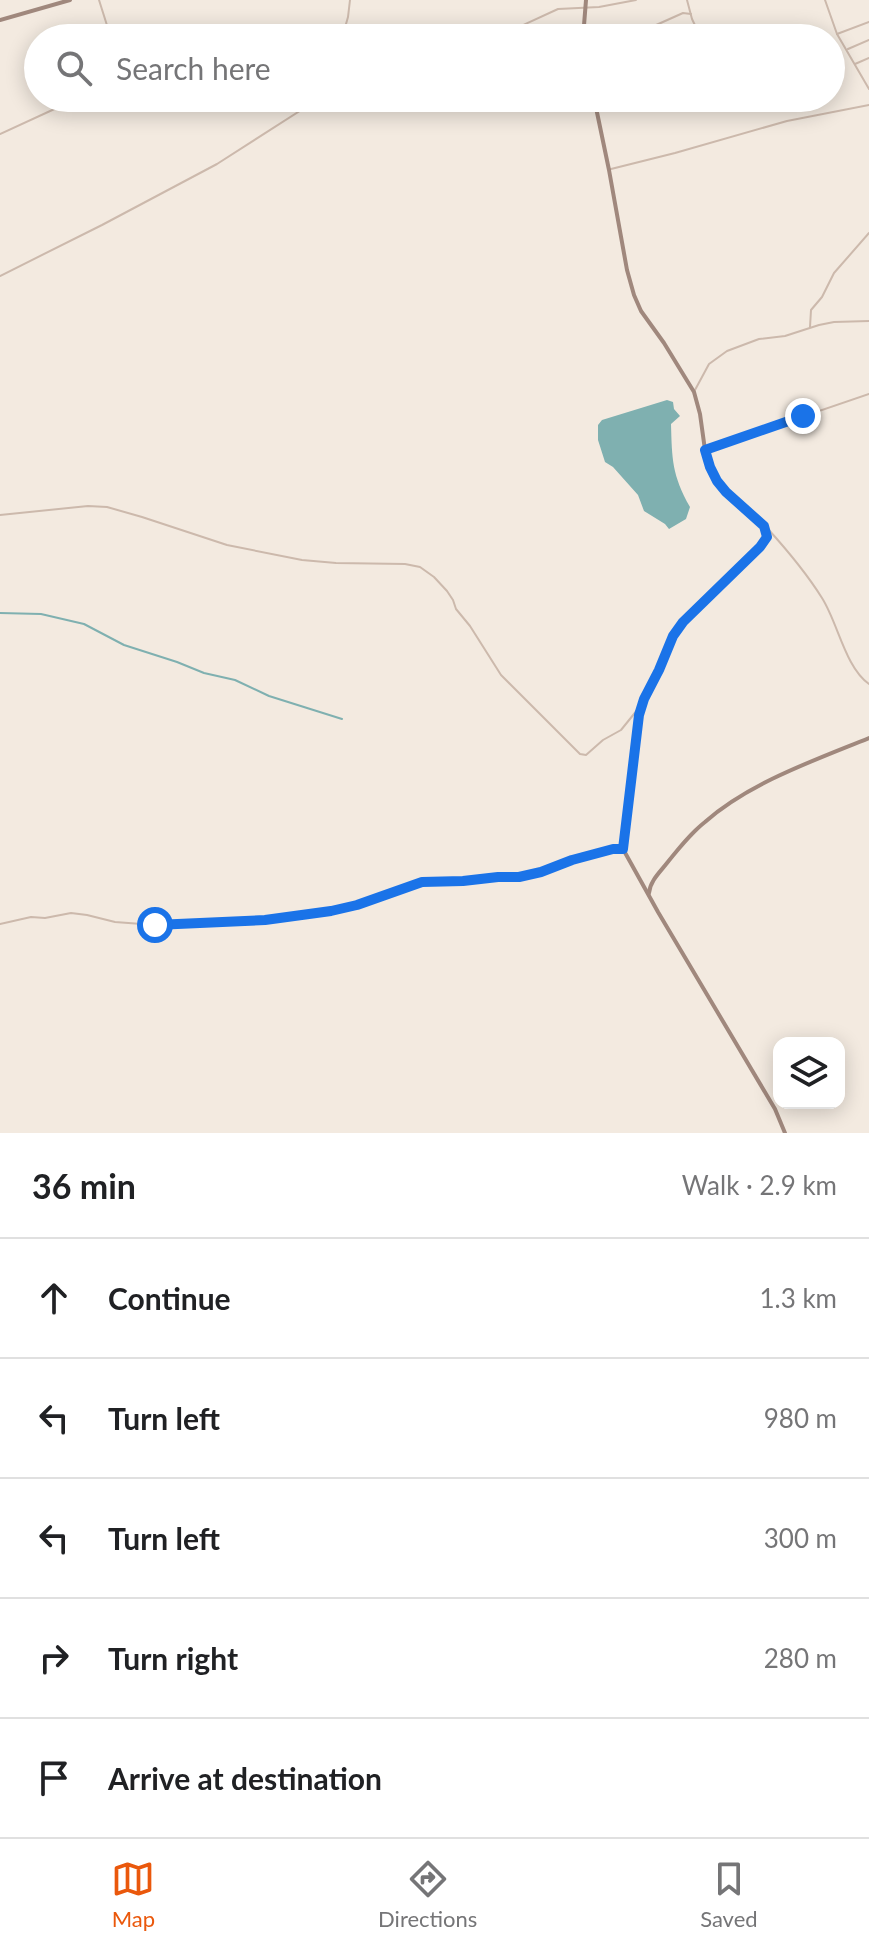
<!DOCTYPE html>
<meta charset="utf-8">
<style>
body{margin:0;font-family:Lato,sans-serif;background:#f6f6f6;color:#202124}
.controls{position:absolute;right:24px;bottom:24px;display:grid;overflow:hidden;border-radius:16px;box-shadow:0 4px 20px #0003}
.controls button{width:72px;height:72px;display:grid;place-items:center;padding:0;border:0;border-bottom:2px solid #e0e0e0;background:#fff;color:#202124;font:40px sans-serif}
.stop{position:absolute;width:24px;height:24px;margin:-18px;border:6px solid #1a73e8;border-radius:50%;background:#fff}
.stop.end{background:#1a73e8;border-color:#fff;box-shadow:0 2px 8px #0008}
.list{margin:0;padding:0;list-style:none}
h2{display:flex;justify-content:space-between;align-items:center;height:104px;margin:0;padding:0 32px;font-size:34px}
h2 small{font-size:26px;font-weight:400;color:#757577}
.list li{display:grid;grid-template-columns:52px 1fr auto;gap:24px;align-items:center;box-sizing:border-box;height:120px;padding:0 32px;border-top:2px solid #e0e0e0}
.list b{display:block;font-size:30px;white-space:nowrap}
.list em{font-size:26px;font-style:normal;color:#757577}
.icon{flex:none;width:44px;height:44px;fill:none;stroke:currentColor;stroke-width:2;stroke-linecap:round;stroke-linejoin:round}
.map{position:relative;flex:none;width:869px;height:1133px;overflow:hidden}
.search{position:absolute;background:#fff;box-shadow:0 4px 20px #0003;left:24px;right:24px;top:24px;height:88px;display:flex;align-items:center;gap:20px;box-sizing:border-box;padding:0 28px;border-radius:44px;color:#757577;font-size:30px}
.sheet{height:704px;background:#fff}
nav{display:flex;justify-content:space-around;align-items:center;box-sizing:border-box;height:112px;border-top:2px solid #e0e0e0;background:#fff;font-size:22px;color:#757577}
nav a{display:grid;justify-items:center;gap:4px}
nav .on{color:#ea580c}
.map>svg:first-child{display:block}
.water{fill:#7fb0b0}
.lines{fill:none;stroke-linecap:round;stroke-linejoin:round}
.stream{stroke:#7fb0b0;stroke-width:2}
.street{stroke:#ccb9ac;stroke-width:2}
.secondary{stroke:#a0887d;stroke-width:4}
.route{stroke:#1a73e8;stroke-width:10}
</style>
<div class="map">
<svg width="869" height="1133" viewBox="0 0 869 1133">
<rect width="100%" height="100%" fill="#f3eae0"/>
<path class="water" d="M667,400L673,402L674,409L680,416L671,424C672,459 672,475 690,507L686,519L669,529L665,524L644,511L638,495L613,467L605,462L598,440V425L602,420Z"/>
<g class="lines">
<path class="stream" d="M0,613L41,614L84,624L124,645L177,662L204,673L235,680L269,696L342,719"/>
<g class="street">
<path d="M99,0L111,38"/>
<path d="M687,0L692,19L701,38"/>
<path d="M825,0L837,34L869,89"/>
<path d="M837,34L869,22"/>
<path d="M342,38L348,17L350,0"/>
<path d="M495,38L558,9L599,7L636,0"/>
<path d="M627,38L683,13L691,14"/>
<path d="M736,38L752,30"/>
<path d="M848,49L869,40"/>
<path d="M855,64L869,58"/>
<path d="M0,134L61,106L75,103L87,98"/>
<path d="M611,169L675,153L787,121L869,105"/>
<path d="M0,276L102,225L217,164L320,98"/>
<path d="M810,327L811,310L822,297L834,273L869,233"/>
<path d="M695,390L709,364L727,351L759,339L785,336L819,325L834,322L869,321"/>
<path d="M708,449L869,394"/>
<path d="M0,515L88,506L107,507L142,517L227,545L302,560L336,563L405,564L420,567L434,577L447,591L453,600L456,609L470,626L501,675L580,754L586,755L603,740L621,730L638,709"/>
<path d="M768,529C787,550 807,574 822,598C838,623 845,667 869,684"/>
<path d="M0,924L31,917L45,918L71,913L87,915L115,922L155,925L265,920L357,905L422,882L463,881L528,876L572,860L613,849H621"/>
</g>
<g class="secondary">
<path d="M0,20L70,0"/>
<path d="M583,38L586,0"/>
<path d="M594,98L609,170L627,270L634,295L641,311L664,343L694,392L700,414L705,450L712,473L726,492L764,526L766,530L767,537L760,547L683,622L673,636L659,670L644,699L639,715L623,849L658,912L775,1109L785,1133"/>
<path d="M649,893C650,881 660,872 667,863C679,848 691,833 705,822C749,783 815,760 869,738"/>
</g>
</g>
<g class="lines">
<path class="route" d="M155,925L265,920L331,911L357,905L422,882L463,881L498,877H519L541,872L572,860L613,849H623L639,715L644,699L659,670L673,636L683,622L760,547L767,537L764,526L726,492L717,481L710,467L705,450L803,416"/>
</g>
</svg>
<div class="controls">
<button><svg class="icon" aria-label="layers" viewBox="0 0 24 24"><path d="M12 4l9 5-9 5-9-5zM3 14l9 5 9-5"/></svg></button>
</div>
<div class="stop" style="left:155px;top:925px"></div>
<div class="stop end" style="left:803px;top:416px"></div>
<div class="search"><svg class="icon" aria-label="search" viewBox="0 0 24 24"><circle cx="10" cy="10" r="6"/><path d="M15 15l6 6"/></svg>Search here</div>
</div>
<section class="sheet">
<h2>36 min<small>Walk · 2.9 km</small></h2>
<ul class="list">
<li><svg class="icon" aria-label="ahead" viewBox="0 0 24 24"><path d="M12 20V5M6 11l6-6 6 6"/></svg><div><b>Continue</b></div><em>1.3 km</em></li>
<li><svg class="icon" aria-label="left" viewBox="0 0 24 24"><path d="M17 20v-9H6M10 6l-5 5 5 5"/></svg><div><b>Turn left</b></div><em>980 m</em></li>
<li><svg class="icon" aria-label="left" viewBox="0 0 24 24"><path d="M17 20v-9H6M10 6l-5 5 5 5"/></svg><div><b>Turn left</b></div><em>300 m</em></li>
<li><svg class="icon" aria-label="right" viewBox="0 0 24 24"><path d="M7 20v-9h11M14 6l5 5-5 5"/></svg><div><b>Turn right</b></div><em>280 m</em></li>
<li><svg class="icon" aria-label="arrive" viewBox="0 0 24 24"><path d="M6 21V4h12l-3 4 3 4H6"/></svg><div><b>Arrive at destination</b></div></li>
</ul>
</section>
<nav>
<a class="on"><svg class="icon" aria-label="map" viewBox="0 0 24 24"><path d="M3 6l6-2 6 2 6-2v14l-6 2-6-2-6 2zM9 4v14M15 6v14"/></svg>Map</a>
<a><svg class="icon" aria-label="directions" viewBox="0 0 24 24"><path d="M12 3l9 9-9 9-9-9zM9 14v-3h6M13 9l2 2-2 2"/></svg>Directions</a>
<a><svg class="icon" aria-label="saved" viewBox="0 0 24 24"><path d="M7 4h10v16l-5-4-5 4z"/></svg>Saved</a>
</nav>
